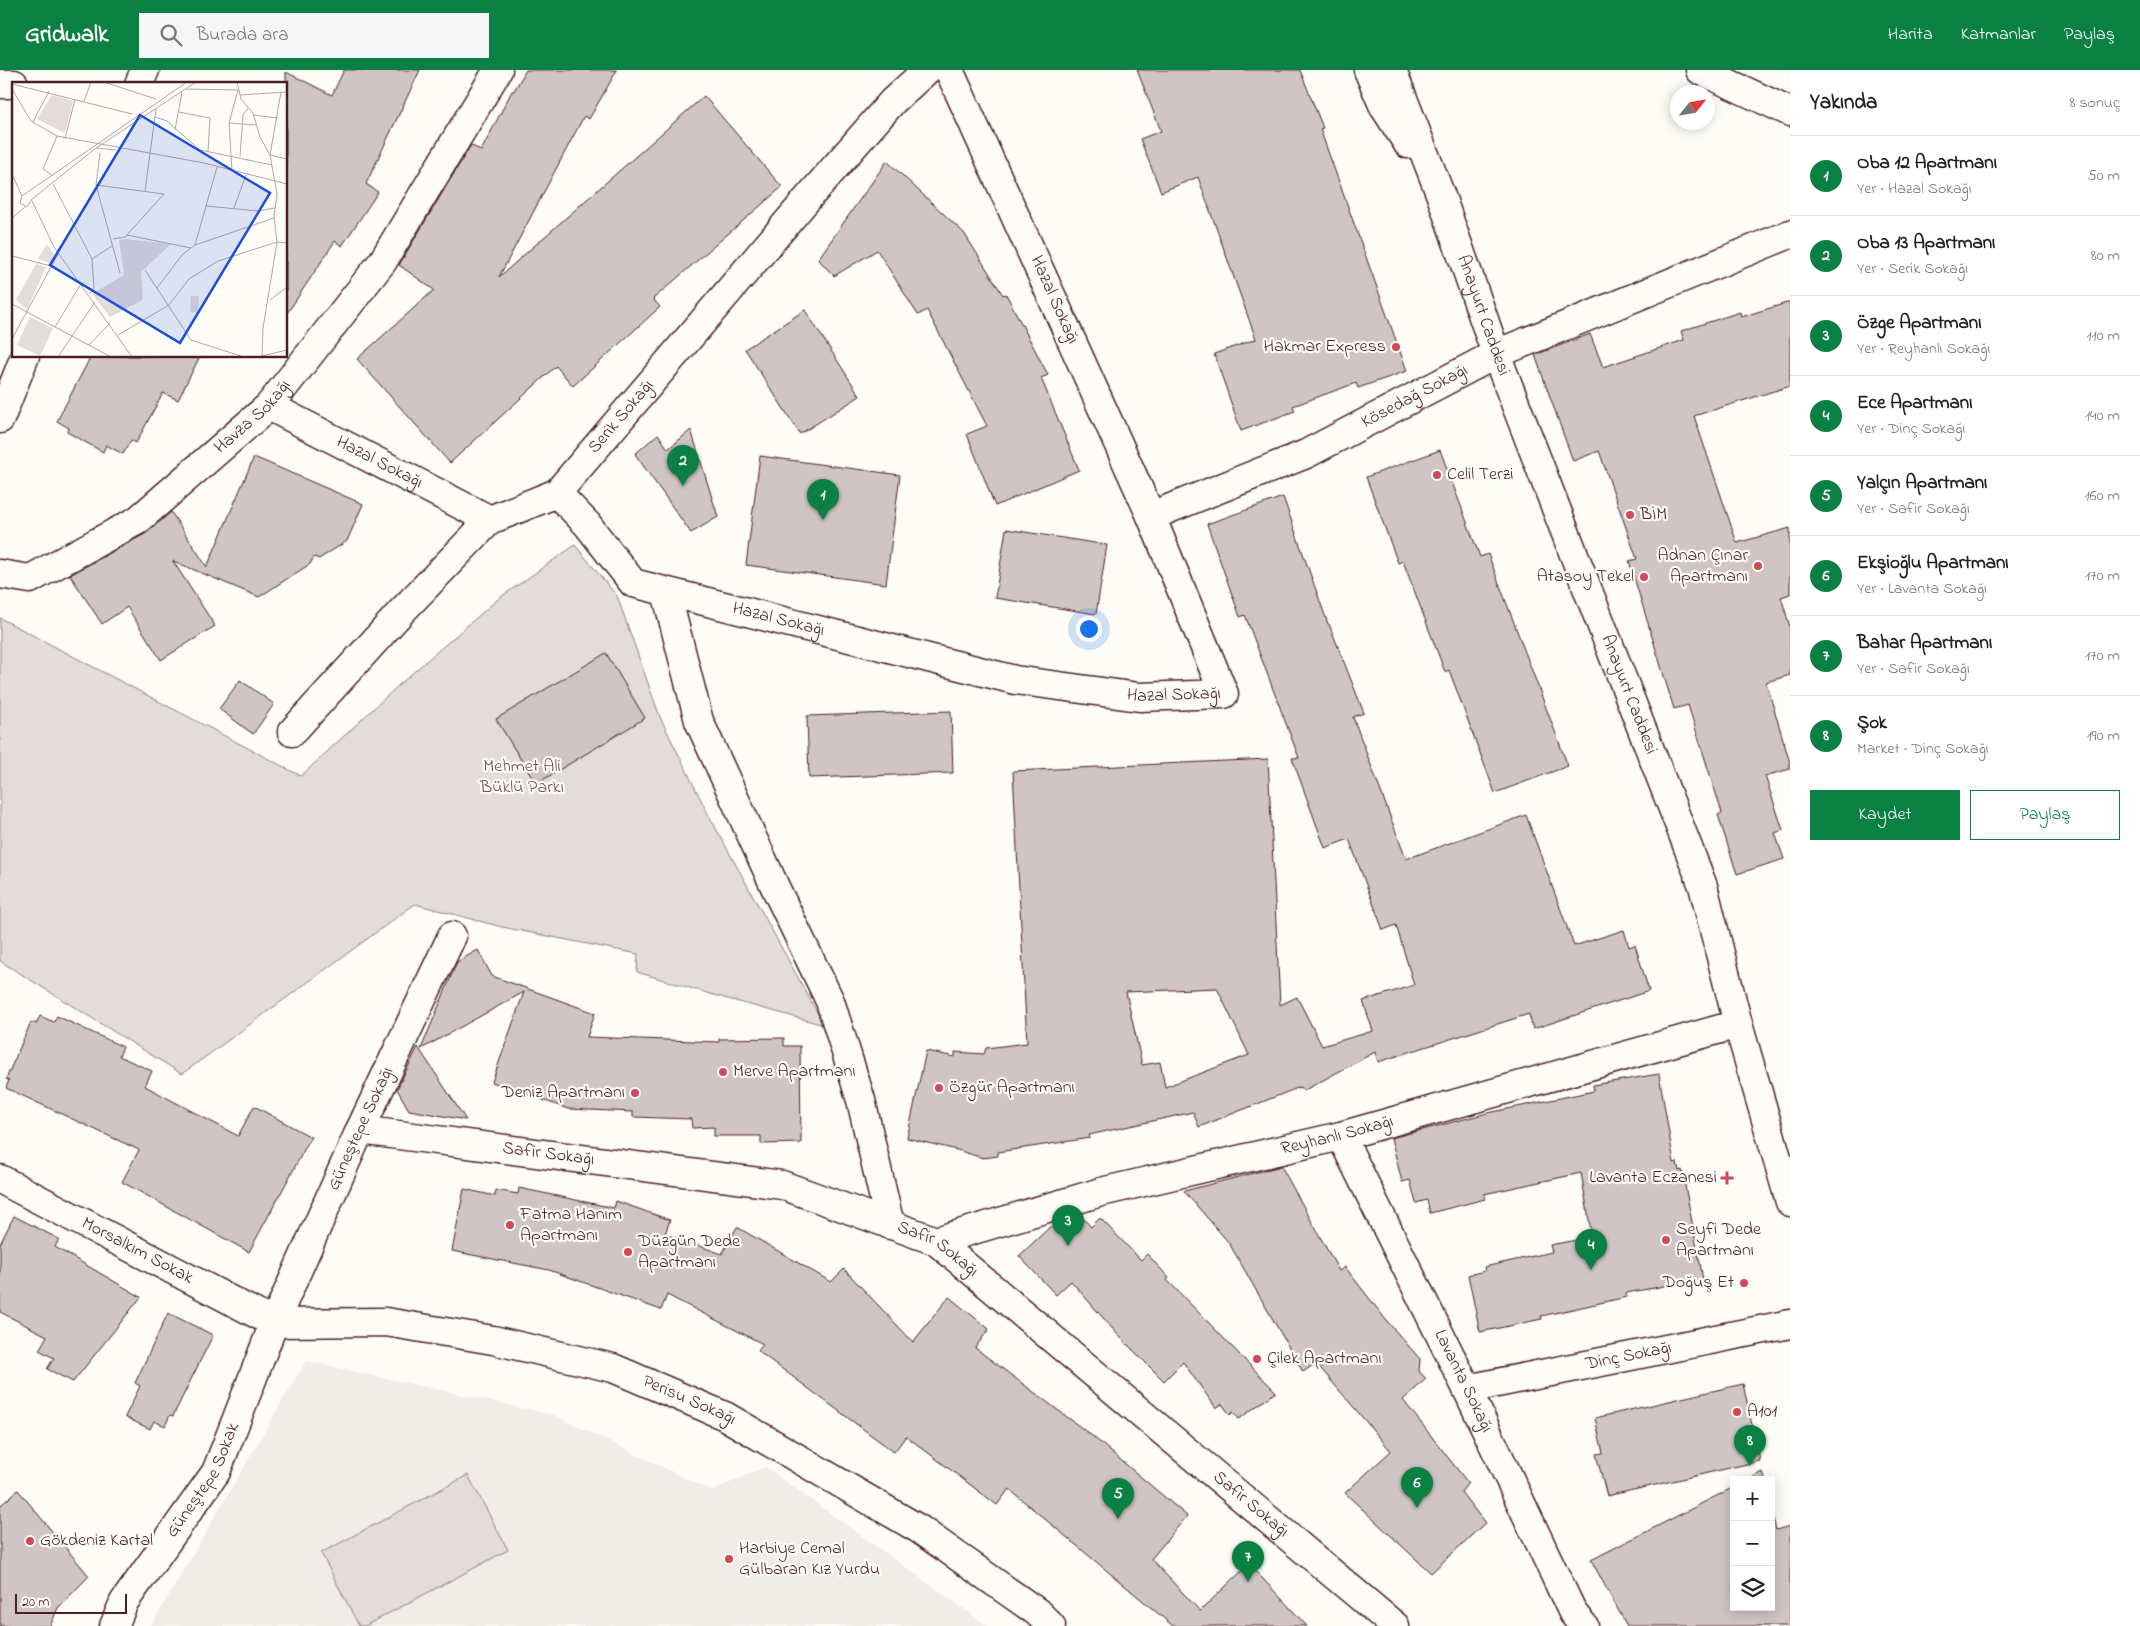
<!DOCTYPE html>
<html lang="tr">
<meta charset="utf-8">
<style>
body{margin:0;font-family:"Indie Flower",sans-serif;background:#f6f6f6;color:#222}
.controls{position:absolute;right:15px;bottom:15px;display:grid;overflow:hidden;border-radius:0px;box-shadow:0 2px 12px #0003}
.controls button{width:45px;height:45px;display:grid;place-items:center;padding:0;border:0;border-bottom:1px solid #e0e0e0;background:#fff;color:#222;font:25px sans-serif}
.compass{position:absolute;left:1670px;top:15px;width:45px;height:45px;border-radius:50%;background:#fff;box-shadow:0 2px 12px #0003;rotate:59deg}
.scale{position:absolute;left:15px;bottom:12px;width:112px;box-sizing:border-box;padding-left:5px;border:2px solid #4a1f2b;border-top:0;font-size:14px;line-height:18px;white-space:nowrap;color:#4a1f2b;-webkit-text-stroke:4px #fdfcf7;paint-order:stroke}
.you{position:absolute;left:1088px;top:558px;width:18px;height:18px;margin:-12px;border:4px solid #fff;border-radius:50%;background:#1a73e8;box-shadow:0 0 0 8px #1a73e833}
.badge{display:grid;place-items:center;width:32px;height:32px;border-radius:50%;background:#0b8043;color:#fff;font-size:16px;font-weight:700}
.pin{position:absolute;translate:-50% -41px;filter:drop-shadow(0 1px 2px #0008)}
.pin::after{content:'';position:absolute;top:26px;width:18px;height:15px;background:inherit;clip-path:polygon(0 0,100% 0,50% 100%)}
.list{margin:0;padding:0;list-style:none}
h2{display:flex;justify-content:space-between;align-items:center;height:65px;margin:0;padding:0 20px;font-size:21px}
h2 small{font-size:16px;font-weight:400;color:#767676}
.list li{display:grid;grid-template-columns:32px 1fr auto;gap:15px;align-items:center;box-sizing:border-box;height:80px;padding:0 20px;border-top:1px solid #e0e0e0}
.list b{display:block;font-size:19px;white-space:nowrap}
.list p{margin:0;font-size:16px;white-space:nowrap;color:#767676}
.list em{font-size:16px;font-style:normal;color:#767676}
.actions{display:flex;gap:10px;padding:15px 20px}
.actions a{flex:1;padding:11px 0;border:1px solid #0b8043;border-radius:0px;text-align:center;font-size:18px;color:#0b8043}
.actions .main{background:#0b8043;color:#fff}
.icon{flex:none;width:28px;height:28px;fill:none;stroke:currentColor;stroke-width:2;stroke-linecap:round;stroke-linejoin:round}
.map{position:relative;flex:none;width:1790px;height:1556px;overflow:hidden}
header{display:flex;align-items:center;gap:30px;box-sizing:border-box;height:70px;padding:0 25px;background:#0b8043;color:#fff}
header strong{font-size:24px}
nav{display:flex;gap:28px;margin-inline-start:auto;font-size:18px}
.search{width:350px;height:45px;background:#f6f6f6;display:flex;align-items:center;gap:12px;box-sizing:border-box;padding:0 18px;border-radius:0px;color:#767676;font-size:19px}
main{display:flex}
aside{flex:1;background:#fff}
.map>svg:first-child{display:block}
.built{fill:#f0ece8}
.green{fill:#e3dcda;stroke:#967e82}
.building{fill:#d0c5c4;stroke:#4a1f2b;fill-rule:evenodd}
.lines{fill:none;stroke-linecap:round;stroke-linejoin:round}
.minor-casing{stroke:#4a1f2b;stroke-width:31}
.major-casing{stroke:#4a1f2b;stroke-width:31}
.minor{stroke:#fdfcf7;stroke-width:28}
.major{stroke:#fdfcf7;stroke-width:28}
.poi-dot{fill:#d1495b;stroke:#fdfcf7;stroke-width:2}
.labels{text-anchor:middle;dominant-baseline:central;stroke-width:4.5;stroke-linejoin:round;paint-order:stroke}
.street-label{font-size:18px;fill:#4a1f2b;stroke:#fdfcf7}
.poi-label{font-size:18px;fill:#4a1f2b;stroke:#fdfcf7;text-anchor:start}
.park-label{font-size:18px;fill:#704e57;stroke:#fdfcf7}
.inset-road{fill:none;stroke:#b5a4a5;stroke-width:1}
.view{fill:#1d4ed8;fill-opacity:0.15;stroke:#1d4ed8;stroke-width:2.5}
.inset-edge{fill:none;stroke:#4a1f2b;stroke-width:2.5}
</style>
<header>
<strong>Gridwalk</strong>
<div class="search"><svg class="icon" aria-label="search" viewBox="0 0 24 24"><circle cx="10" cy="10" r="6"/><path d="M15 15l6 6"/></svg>Burada ara</div>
<nav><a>Harita</a><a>Katmanlar</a><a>Paylaş</a></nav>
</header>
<main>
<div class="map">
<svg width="1790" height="1556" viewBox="0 0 1790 1556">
<rect width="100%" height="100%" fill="#fdfcf7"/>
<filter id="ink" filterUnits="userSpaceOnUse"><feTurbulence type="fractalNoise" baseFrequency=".02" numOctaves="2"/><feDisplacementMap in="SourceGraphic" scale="10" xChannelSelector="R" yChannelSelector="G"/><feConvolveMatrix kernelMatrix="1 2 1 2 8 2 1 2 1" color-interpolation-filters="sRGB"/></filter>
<g filter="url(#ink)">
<path class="built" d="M306,1291L554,1345L712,1421L765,1397L988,1556H151Z"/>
<g class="green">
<path d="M575,475L617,526L660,647L708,744L824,955L717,926L637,902L638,884L502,857L415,834L182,1004L0,891V548L301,706L401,613L498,529Z"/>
<path d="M468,1405L508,1480L365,1556H359L321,1483Z"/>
</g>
<g class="building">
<path d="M344,0H420L366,114L378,122L342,176L335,171L286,245V2L332,25Z"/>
<path d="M526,0H617L589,49L584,46L499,207L704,26L782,117L653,229L660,237L573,316L556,296L450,393L357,289L434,220L399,195L471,75L481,81L512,21H514Z"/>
<path d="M1137,0H1300L1323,58L1320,59L1407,301L1358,318L1356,313L1293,336L1295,341L1241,361L1214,284L1256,269L1198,107L1161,122L1140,69L1161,61Z"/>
<path d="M887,91L964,163L1003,225L1006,224L1048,305L1041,308L1079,400L995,436L967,364L987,356L927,240L918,245L877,180L834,206L818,189Z"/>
<path d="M1790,232V316L1694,346L1737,473L1790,458V524L1781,527L1790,557V605L1766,612L1790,693V699L1765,706L1783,760L1775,763L1784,789L1737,804L1718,745L1722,743L1688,635L1674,639L1629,491L1637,489L1599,381L1573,391L1535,285L1590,264L1603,297L1684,270L1681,261L1740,242L1741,247Z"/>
<path d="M805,240L860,326L800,364L745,279Z"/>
<path d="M91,286H200L178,330L163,323L136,373L131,370L123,384L106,375L103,382L67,362L69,358L57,351Z"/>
<path d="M691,360L718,447L691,463L635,384L658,364L668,379Z"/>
<path d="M1440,380L1480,487L1488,484L1568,696L1495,723L1449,600L1445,602L1403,491L1398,493L1366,407Z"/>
<path d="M760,386L900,405L886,514L746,495Z"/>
<path d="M254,387L363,434L347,471L319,489L314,487L310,494L259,527L173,491L215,556L161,590L127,537L102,554L70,505L145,464L171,442L207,497Z"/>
<path d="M1283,427L1328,554H1329L1364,643L1353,647L1406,789L1526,745L1574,876L1624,860L1629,877L1635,875L1649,921L1533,959L1529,944L1378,992L1375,982L1303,1021L1300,1017L1199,1057L1193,1042L1089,1065L1090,1068L998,1082V1086L983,1088L957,1080L907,1068L926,981L955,987V982L984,984L986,978L1027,973L1013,701L1268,689L1280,935L1297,927L1322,976L1373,961L1363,931L1414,915L1396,855L1383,860L1349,769L1325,778L1292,688H1299L1245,545L1240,547L1207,454ZM1217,918L1249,985L1165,1017L1160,992L1142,995L1126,922Z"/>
<path d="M1006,459L1107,475L1096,544L995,528Z"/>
<path d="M606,583L645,648L536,714L496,649Z"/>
<path d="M240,610L274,634L253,664L219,639Z"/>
<path d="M951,641L953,703L809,708L807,646Z"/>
<path d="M478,880L492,906L595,943L587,967L719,972V969L784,968V976H800L801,1073L761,1074V1066H714V1057L692,1058L691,1049L633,1047V1042L568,1039L492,1012L524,922L421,979L457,892Z"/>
<path d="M40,946L54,952L57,946L123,977L119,986L152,1001L145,1016L238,1066L254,1036L311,1067L249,1182L122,1112L139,1080L6,1018L9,1010L6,1009L31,952L36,954Z"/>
<path d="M418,977L466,1050L409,1040L397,1019Z"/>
<path d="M1659,1004L1674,1093L1677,1092L1679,1101L1682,1100L1703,1209L1626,1223L1627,1227L1541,1246L1542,1249L1480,1262L1468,1205L1485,1201L1484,1197L1552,1182L1550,1175L1592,1167L1581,1103L1484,1124L1485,1129L1430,1143L1427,1130L1416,1133L1410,1110L1402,1112L1391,1068L1488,1043L1594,1021L1593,1015Z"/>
<path d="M1281,1096L1339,1201L1345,1197L1386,1250L1420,1289L1419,1301L1426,1309L1403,1330L1468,1413L1461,1422L1485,1453L1431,1503L1345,1423L1391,1381L1316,1293L1303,1302L1229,1173L1184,1121Z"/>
<path d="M519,1118L614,1138L616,1131L670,1150L665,1164L722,1184L737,1157L831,1212L844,1199L913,1272L949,1227L989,1259L975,1278L1091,1365L1187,1446L1151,1489L1200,1541L1249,1494L1307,1556H1173L1009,1419L997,1435L906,1366L894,1382L758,1281L763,1274L667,1225L661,1240L549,1200L452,1181L464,1119L495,1126L496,1120L518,1124Z"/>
<path d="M14,1146L59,1169L55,1177L141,1227L73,1312L47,1299L54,1288L39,1280L47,1266L0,1242V1174Z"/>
<path d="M1100,1148L1141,1190L1147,1184L1169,1208L1167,1210L1276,1322L1239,1349L1233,1342L1230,1345L1222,1334L1216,1338L1183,1292L1164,1311L1118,1265L1071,1211L1056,1225L1019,1186L1051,1156L1056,1161L1061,1156L1084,1149L1091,1157Z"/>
<path d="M168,1243L213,1265L173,1346L170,1345L165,1356L154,1351L150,1359L125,1347L140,1316L135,1313Z"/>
<path d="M1743,1314L1760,1391L1607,1426L1596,1384L1603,1383L1595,1348Z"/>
<path d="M1763,1402L1765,1410H1748Z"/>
<path d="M1734,1417V1537H1771V1439L1776,1460L1790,1456V1556H1627L1591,1490Z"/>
<path d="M18,1420L89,1506L58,1538L50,1556H0V1436Z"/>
</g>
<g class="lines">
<defs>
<g id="minor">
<path d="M1368,0L1384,37L1408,74"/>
<path id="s1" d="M1392,0L1441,126L1496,284L1703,816L1738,954L1790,1132"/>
<path d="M0,14H14"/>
<path d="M139,14L145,0"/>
<path id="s2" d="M269,336L490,450"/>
<path d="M0,349L25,286"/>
<path id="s3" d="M557,423L587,454L633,513L1015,610L1139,627L1224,624L1151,446L949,0"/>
<path id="s4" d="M1151,446L1306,384L1496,284L1790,164"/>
<path id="s5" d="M0,504L30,509L138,450L269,336L383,191L498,0"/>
<path d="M666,522L699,651L776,819L830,931L861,1030L890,1155"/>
<path id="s6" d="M292,662L402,541L490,450L557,423L808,128L893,31L927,0"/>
<path id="s7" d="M360,1060L782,1115L936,1171L1395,1556"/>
<path id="s8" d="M1341,1066L1467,1319L1573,1543L1584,1556"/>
<path id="s9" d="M0,1109L274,1253L386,1252L493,1270L613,1298L725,1346L919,1459L1037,1542L1051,1556"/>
<path id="s10" d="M936,1171L1101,1122L1341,1066L1738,954"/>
<path id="s11" d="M1467,1319L1790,1254"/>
<path id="s12" d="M114,1556L124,1532L216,1402L274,1253L360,1060L452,866"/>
</g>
<path id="major" d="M1700,0L1790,42"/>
</defs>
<use href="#minor" class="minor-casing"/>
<use href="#major" class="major-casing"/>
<use href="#minor" class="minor"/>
<use href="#major" class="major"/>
</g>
</g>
<g class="poi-dot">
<circle cx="1396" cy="277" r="5"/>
<circle cx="1437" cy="405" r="5"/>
<circle cx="1630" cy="445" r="5"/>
<circle cx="1758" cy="496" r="5"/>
<circle cx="1644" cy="507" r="5"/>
<circle cx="723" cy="1002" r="5"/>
<circle cx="939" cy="1018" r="5"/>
<circle cx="635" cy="1023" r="5"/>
<path d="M1724.5 1100.5h5v5h5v5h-5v5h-5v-5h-5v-5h5z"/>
<circle cx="510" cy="1155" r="5"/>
<circle cx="1666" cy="1170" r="5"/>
<circle cx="628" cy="1182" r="5"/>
<circle cx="1744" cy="1213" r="5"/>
<circle cx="1257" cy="1289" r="5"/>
<circle cx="1737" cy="1342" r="5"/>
<circle cx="30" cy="1471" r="5"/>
<circle cx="729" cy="1489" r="5"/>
</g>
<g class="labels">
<g class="street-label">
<text transform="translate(1054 230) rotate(66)">Hazal Sokağı</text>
<text stroke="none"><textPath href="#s1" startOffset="262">Anayurt Caddesi</textPath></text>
<text stroke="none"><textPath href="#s4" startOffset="290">Kösedağ Sokağı</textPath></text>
<text stroke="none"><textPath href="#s5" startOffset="308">Havza Sokağı</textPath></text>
<text stroke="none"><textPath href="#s6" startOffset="462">Serik Sokağı</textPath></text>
<text stroke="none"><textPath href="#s2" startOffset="124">Hazal Sokağı</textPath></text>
<text stroke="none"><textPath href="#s3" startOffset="268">Hazal Sokağı</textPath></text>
<text stroke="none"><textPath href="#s3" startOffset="672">Hazal Sokağı</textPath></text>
<text stroke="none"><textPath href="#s1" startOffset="668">Anayurt Caddesi</textPath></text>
<text stroke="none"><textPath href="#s12" startOffset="558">Güneştepe Sokağı</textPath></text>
<text stroke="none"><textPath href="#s10" startOffset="415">Reyhanlı Sokağı</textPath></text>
<text stroke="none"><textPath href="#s7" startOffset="190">Safir Sokağı</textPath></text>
<text stroke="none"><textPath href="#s9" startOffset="155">Morsalkım Sokak</textPath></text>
<text stroke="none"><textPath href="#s7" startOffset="595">Safir Sokağı</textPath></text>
<text stroke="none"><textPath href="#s11" startOffset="165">Dinç Sokağı</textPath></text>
<text stroke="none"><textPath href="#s8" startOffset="274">Lavanta Sokağı</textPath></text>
<text stroke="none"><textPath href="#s9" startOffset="736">Perisu Sokağı</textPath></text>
<text stroke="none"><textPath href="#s12" startOffset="172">Güneştepe Sokak</textPath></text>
<text stroke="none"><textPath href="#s7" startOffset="1000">Safir Sokağı</textPath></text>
</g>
<g class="poi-label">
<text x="1386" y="277" text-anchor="end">Hakmar Express</text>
<text x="1447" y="405">Celil Terzi</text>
<text x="1640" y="445">BİM</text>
<text x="1748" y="486" text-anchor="end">Adnan Çınar<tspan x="1748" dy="21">Apartmanı</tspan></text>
<text x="1634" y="507" text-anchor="end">Atasoy Tekel</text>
<text x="733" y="1002">Merve Apartmanı</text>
<text x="949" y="1018">Özgür Apartmanı</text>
<text x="625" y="1023" text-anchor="end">Deniz Apartmanı</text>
<text x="1717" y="1108" text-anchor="end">Lavanta Eczanesi</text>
<text x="520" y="1145">Fatma Hanım<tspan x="520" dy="21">Apartmanı</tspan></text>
<text x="1676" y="1160">Seyfi Dede<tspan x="1676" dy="21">Apartmanı</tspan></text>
<text x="638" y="1172">Düzgün Dede<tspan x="638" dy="21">Apartmanı</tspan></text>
<text x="1734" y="1213" text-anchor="end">Doğuş Et</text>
<text x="1267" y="1289">Çilek Apartmanı</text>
<text x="1747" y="1342">A101</text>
<text x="40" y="1471">Gökdeniz Kartal</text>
<text x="739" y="1479">Harbiye Cemal<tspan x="739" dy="21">Gülbaran Kız Yurdu</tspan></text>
</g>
<g class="park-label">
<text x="522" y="697">Mehmet Ali<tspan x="522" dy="21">Büklü Parkı</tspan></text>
</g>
</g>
<g transform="translate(12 12)">
<rect width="275" height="275" fill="#fdfcf7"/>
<path d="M40,13L61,19L53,51L25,37ZM113,157L159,162L129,190L131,218L98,235L80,212L112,193L107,158ZM35,162L42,173L38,181L26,177ZM24,182L34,185L15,228L4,218ZM179,214H187L186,231L178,230ZM18,235L41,246L28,274L5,263Z" fill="#e3dcda"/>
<path class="inset-road" d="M92,0L144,17M225,0L229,17L241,31L248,55L258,73L265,112L262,134L265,160L251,246L250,275M0,2L120,32M0,7L19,39L45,54L192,81L275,102M174,7L226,8L217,41L220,89M269,10L258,73L275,77M228,13L275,10M72,19L79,0M167,30L198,36L196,70M241,33L266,36M143,35L155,39L188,68L260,83M21,40L37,9M217,41L244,43M163,48L170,10M53,57L63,17M84,66L104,68M88,71L84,103L108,191M228,74L231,33L236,26M0,92L10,114M41,94L31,87L45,54M41,102L80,177L82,206L77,212M84,103L152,112L113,155L101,157M133,109L144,27M20,117L15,125L8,121L10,114L175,0M20,117L84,66L184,0M20,119L42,165L120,275M194,124L246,129L263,126M222,126L234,93M0,136L13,125M115,153L179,166M183,163L205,85M0,174L39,184M80,177L100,164M133,188L179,258L232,275M145,206L170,173L183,163L262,136M258,218L275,205M0,222L99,275M43,245L69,202M106,253L157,223L177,197L206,179L265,160L275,161M0,257L46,172M77,263L98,241M250,274L275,268M46,275L83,220"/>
<path class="view" d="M128,33L258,111L168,261L38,183Z"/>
<rect width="275" height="275" class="inset-edge"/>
</g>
</svg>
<div class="controls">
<button>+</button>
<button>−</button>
<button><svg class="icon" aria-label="layers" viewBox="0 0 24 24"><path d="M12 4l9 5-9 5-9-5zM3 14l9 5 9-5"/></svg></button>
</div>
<svg class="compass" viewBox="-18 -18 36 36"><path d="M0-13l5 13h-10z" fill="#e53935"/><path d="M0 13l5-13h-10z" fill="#767676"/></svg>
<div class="scale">20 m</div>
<div class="you"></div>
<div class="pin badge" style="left:823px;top:450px">1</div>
<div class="pin badge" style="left:683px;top:416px">2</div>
<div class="pin badge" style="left:1068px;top:1176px">3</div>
<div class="pin badge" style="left:1591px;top:1200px">4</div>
<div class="pin badge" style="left:1118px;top:1449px">5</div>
<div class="pin badge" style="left:1417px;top:1438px">6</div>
<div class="pin badge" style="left:1248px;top:1512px">7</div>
<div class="pin badge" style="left:1750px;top:1396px">8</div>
</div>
<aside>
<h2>Yakında<small>8 sonuç</small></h2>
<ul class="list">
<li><span class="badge">1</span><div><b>Oba 12 Apartmanı</b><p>Yer · Hazal Sokağı</p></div><em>50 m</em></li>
<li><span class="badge">2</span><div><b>Oba 13 Apartmanı</b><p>Yer · Serik Sokağı</p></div><em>80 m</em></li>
<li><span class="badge">3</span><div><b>Özge Apartmanı</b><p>Yer · Reyhanlı Sokağı</p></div><em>110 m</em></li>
<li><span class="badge">4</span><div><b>Ece Apartmanı</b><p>Yer · Dinç Sokağı</p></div><em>140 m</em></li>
<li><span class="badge">5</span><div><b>Yalçın Apartmanı</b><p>Yer · Safir Sokağı</p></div><em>160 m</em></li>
<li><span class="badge">6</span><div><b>Ekşioğlu Apartmanı</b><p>Yer · Lavanta Sokağı</p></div><em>170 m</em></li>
<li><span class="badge">7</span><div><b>Bahar Apartmanı</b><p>Yer · Safir Sokağı</p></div><em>170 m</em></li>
<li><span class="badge">8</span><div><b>Şok</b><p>Market · Dinç Sokağı</p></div><em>190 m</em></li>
</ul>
<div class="actions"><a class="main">Kaydet</a><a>Paylaş</a></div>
</aside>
</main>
